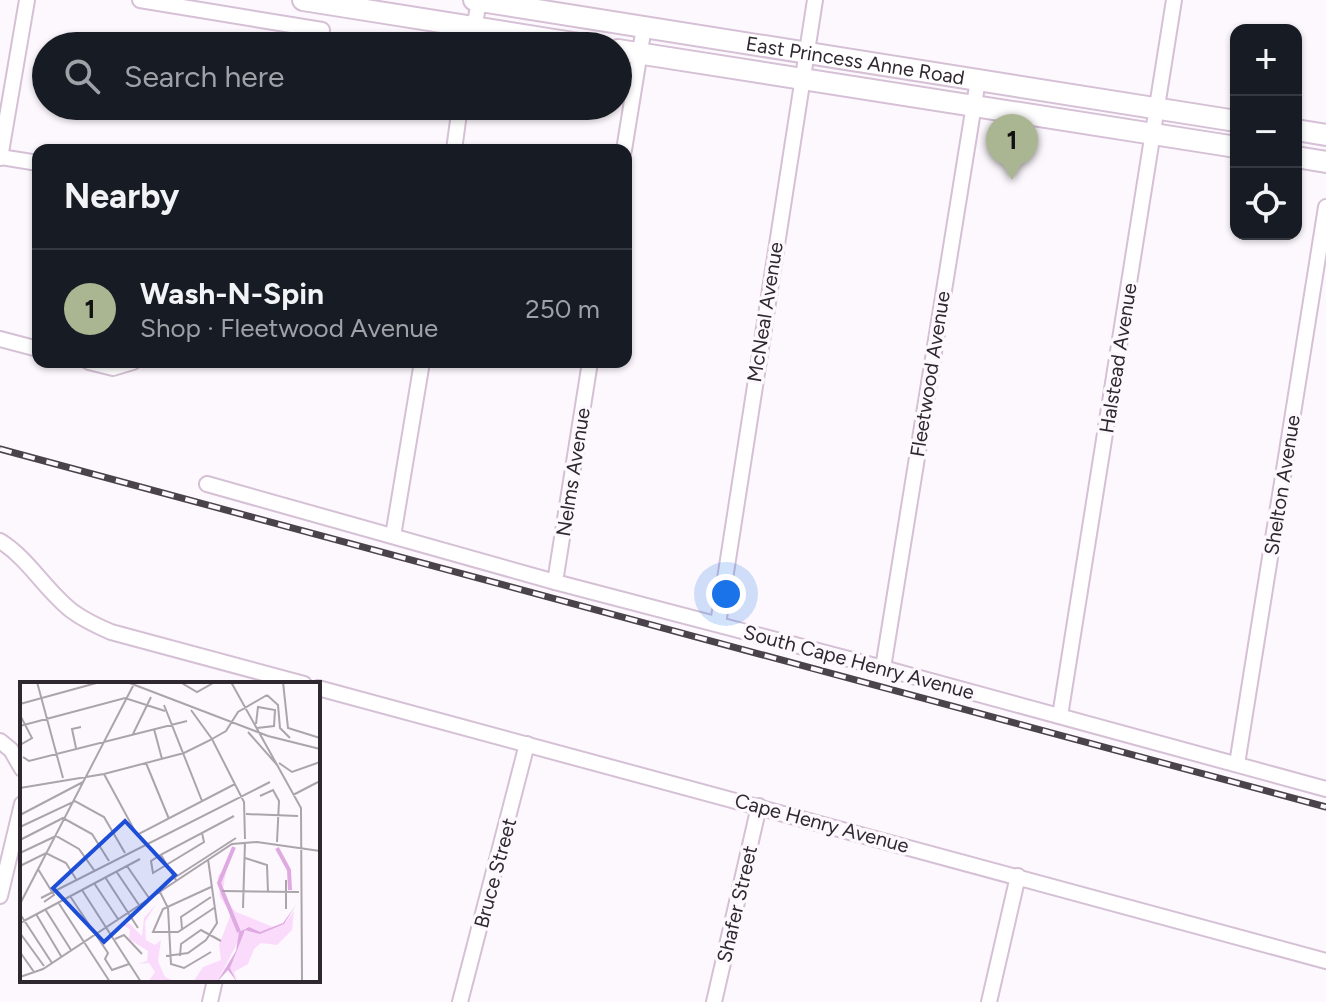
<!DOCTYPE html>
<meta charset="utf-8">
<style>
body{margin:0;font-family:Figtree,sans-serif;background:#242831;color:#f1f3f6}
.controls{position:absolute;right:24px;top:24px;display:grid;overflow:hidden;border-radius:16px;box-shadow:0 2px 6px #0004}
.controls button{width:72px;height:72px;display:grid;place-items:center;padding:0;border:0;border-bottom:2px solid #363941;background:#171b24;color:#f1f3f6;font:40px sans-serif}
.you{position:absolute;left:726px;top:594px;width:28px;height:28px;margin:-20px;border:6px solid #fff;border-radius:50%;background:#1a73e8;box-shadow:0 0 0 12px #1a73e833}
.badge{display:grid;place-items:center;width:52px;height:52px;border-radius:50%;background:#aab592;color:#111;font-size:26px;font-weight:700}
.pin{position:absolute;translate:-50% -66px;filter:drop-shadow(0 2px 4px #0008)}
.pin::after{content:'';position:absolute;top:42px;width:28px;height:24px;background:inherit;clip-path:polygon(0 0,100% 0,50% 100%)}
.list{margin:0;padding:0;list-style:none}
h2{display:flex;justify-content:space-between;align-items:center;height:104px;margin:0;padding:0 32px;font-size:34px}
h2 small{font-size:26px;font-weight:400;color:#9ea1a6}
.list li{display:grid;grid-template-columns:52px 1fr auto;gap:24px;align-items:center;box-sizing:border-box;height:120px;padding:0 32px;border-top:2px solid #363941}
.list b{display:block;font-size:30px;white-space:nowrap}
.list p{margin:0;font-size:26px;white-space:nowrap;color:#9ea1a6}
.list em{font-size:26px;font-style:normal;color:#9ea1a6}
.icon{flex:none;width:44px;height:44px;fill:none;stroke:currentColor;stroke-width:2;stroke-linecap:round;stroke-linejoin:round}
.map{position:relative;flex:none;width:1326px;height:1002px;overflow:hidden}
.search{position:absolute;background:#171b24;box-shadow:0 2px 6px #0004;left:32px;top:32px;width:600px;height:88px;display:flex;align-items:center;gap:20px;box-sizing:border-box;padding:0 28px;border-radius:44px;color:#9ea1a6;font-size:30px}
.panel{position:absolute;background:#171b24;box-shadow:0 2px 6px #0004;left:32px;top:144px;width:600px;height:224px;border-radius:16px}
.map>svg:first-child{display:block}
.lines{fill:none;stroke-linecap:round;stroke-linejoin:round}
.street-casing{stroke:#d5c0d6;stroke-width:18}
.secondary-casing{stroke:#d5c0d6;stroke-width:24}
.street{stroke:#fff;stroke-width:14}
.secondary{stroke:#fff;stroke-width:20}
.rail-casing{stroke:#4b434b;stroke-width:7}
.rail{stroke:#fdf8fd;stroke-width:4;stroke-dasharray:12;stroke-linecap:butt}
.labels{text-anchor:middle;dominant-baseline:central;stroke-width:7;stroke-linejoin:round;paint-order:stroke}
.street-label{font-size:20px;fill:#302830;stroke:#fdf8fd}
.inset-river{fill:none;stroke:#dfa9e1;stroke-width:4}
.inset-road{fill:none;stroke:#aba5ab;stroke-width:2}
.view{fill:#1d4ed8;fill-opacity:0.15;stroke:#1d4ed8;stroke-width:4}
.inset-edge{fill:none;stroke:#302830;stroke-width:4}
</style>
<div class="map">
<svg width="1326" height="1002" viewBox="0 0 1326 1002">
<rect width="100%" height="100%" fill="#fdf8fd"/>
<g class="lines">
<defs>
<g id="street">
<path d="M140,0L322,30"/>
<path d="M471,46L479,1"/>
<path d="M454,150L460,106"/>
<path d="M624,150L644,27"/>
<path d="M0,157L38,163"/>
<path d="M0,158L27,0"/>
<path d="M0,339L38,349"/>
<path d="M89,362L113,368L133,362"/>
<path d="M207,484L555,582L883,668L1326,789"/>
<path d="M393,536L422,362"/>
<path d="M0,541C29,559 45,590 72,611C84,620 97,626 111,632L304,684"/>
<path d="M555,582L590,362"/>
<path d="M718,624L815,0"/>
<path d="M883,668L978,80"/>
<path d="M318,688L1326,961"/>
<path d="M1060,716L1174,0"/>
<path d="M0,741L11,750L22,769"/>
<path d="M1237,764L1326,207"/>
<path d="M0,896L22,804"/>
<path d="M210,1002L215,980"/>
<path d="M460,1002L527,744"/>
<path d="M714,1002L759,806"/>
<path d="M989,1002L1018,876"/>
</g>
<g id="secondary">
<path d="M303,0L592,46"/>
<path id="s1" d="M474,0L1236,121"/>
<path d="M618,50L1236,147"/>
<path d="M1296,130L1326,135"/>
<path d="M1296,157L1326,162"/>
</g>
</defs>
<use href="#street" class="street-casing"/>
<use href="#secondary" class="secondary-casing"/>
<use href="#street" class="street"/>
<use href="#secondary" class="secondary"/>
<defs>
<path id="rail" d="M0,449L1326,807"/>
</defs>
<use href="#rail" class="rail-casing"/>
<use href="#rail" class="rail"/>
</g>
<g class="labels">
<g class="street-label">
<text stroke="none"><textPath href="#s1" startOffset="386">East Princess Anne Road</textPath></text>
<text transform="translate(765 312) rotate(-81)">McNeal Avenue</text>
<text transform="translate(1118 358) rotate(-81)">Halstead Avenue</text>
<text transform="translate(930 374) rotate(-81)">Fleetwood Avenue</text>
<text transform="translate(573 472) rotate(-81)">Nelms Avenue</text>
<text transform="translate(1282 485) rotate(-81)">Shelton Avenue</text>
<text transform="translate(859 662) rotate(15)">South Cape Henry Avenue</text>
<text transform="translate(822 823) rotate(15)">Cape Henry Avenue</text>
<text transform="translate(495 873) rotate(-75)">Bruce Street</text>
<text transform="translate(737 904) rotate(-77)">Shafer Street</text>
</g>
</g>
<g transform="translate(20 682)">
<rect width="300" height="300" fill="#fdf8fd"/>
<path d="M207,184L202,213L216,230L253,245L264,242L274,229L272,248L257,263L241,261L234,267L228,282L214,290L218,300L210,286L222,253L226,247L237,250L225,246L197,300H173L183,285L201,278L199,263L211,232L200,215L198,194ZM136,222L125,240L126,258L135,263L141,258L138,279L145,295L156,300H128L135,290L129,281L117,282L127,279L128,269L109,257L110,248L103,243L109,241L122,254L124,236Z" fill="#fadbfb"/>
<path d="M276,223L264,242L240,252L225,248L210,286L217,300L208,288L197,300L216,269L219,250L229,245L240,250L263,241Z" fill="#dfa9e1"/>
<path class="inset-river" d="M214,165L199,201L219,250M257,166L269,188L270,208"/>
<path class="inset-road" d="M17,0L43,96M107,0L248,54L300,67M160,0L177,10L195,0M211,0L281,126L282,300M263,0L268,46L300,56M247,13L258,23L260,46L270,56M0,22L80,0M144,23L182,119M171,28L192,57M0,33L12,56L0,63M236,42L238,25L255,28L254,44L237,46M0,44L105,16L145,29M134,47L142,77M228,50L258,84M113,52L131,15M192,57L206,49L218,30L247,13M56,66L52,47L61,45M3,75L9,79L167,39M126,81L149,137M259,81L272,90L300,80M84,92L117,153L215,102M0,106L84,92L164,71L192,57L224,120L225,157M273,113L300,99M240,114L253,108L259,119L257,160M226,132L278,134M0,133L63,100M0,145L55,119L84,135L105,171M182,151L184,160L133,191L131,179L142,172L214,134M0,158L43,136L72,152L89,179M0,171L36,154L59,167L74,188M141,173L156,198M225,176L247,183L248,210M0,184L26,171L46,181L56,197M107,184L129,216M18,187L34,213L24,220M96,189L119,223M85,195L118,246M151,198L216,156M74,201L98,237M191,205L143,227L133,250H158L194,226M62,208L121,300M202,209L279,210M140,210L148,226L151,282L164,286L191,270M50,214L88,271L85,277L92,288L109,282M21,216L250,100M38,220L90,300M0,222L115,0M223,226L225,160M25,227L51,268M266,227V198M0,232L32,281M16,232L41,274M0,241L120,177M162,247L161,235L191,215M0,251L24,284M95,257L104,253L122,272M299,269L300,294M0,270L14,290M146,274L168,271L186,258L197,241L188,177M160,274L161,262L181,248L201,259M0,295L23,287L212,162L237,160L300,169"/>
<path class="view" d="M105,139L155,193L84,260L33,206Z"/>
<rect width="300" height="300" class="inset-edge"/>
</g>
</svg>
<div class="controls">
<button>+</button>
<button>−</button>
<button><svg class="icon" aria-label="locate" viewBox="0 0 24 24"><circle cx="12" cy="12" r="6"/><path d="M12 2v4M12 18v4M2 12h4M18 12h4"/></svg></button>
</div>
<div class="you"></div>
<div class="pin badge" style="left:1012px;top:180px">1</div>
<div class="search"><svg class="icon" aria-label="search" viewBox="0 0 24 24"><circle cx="10" cy="10" r="6"/><path d="M15 15l6 6"/></svg>Search here</div>
<section class="panel">
<h2>Nearby<small></small></h2>
<ul class="list">
<li><span class="badge">1</span><div><b>Wash-N-Spin</b><p>Shop · Fleetwood Avenue</p></div><em>250 m</em></li>
</ul>
</section>
</div>
